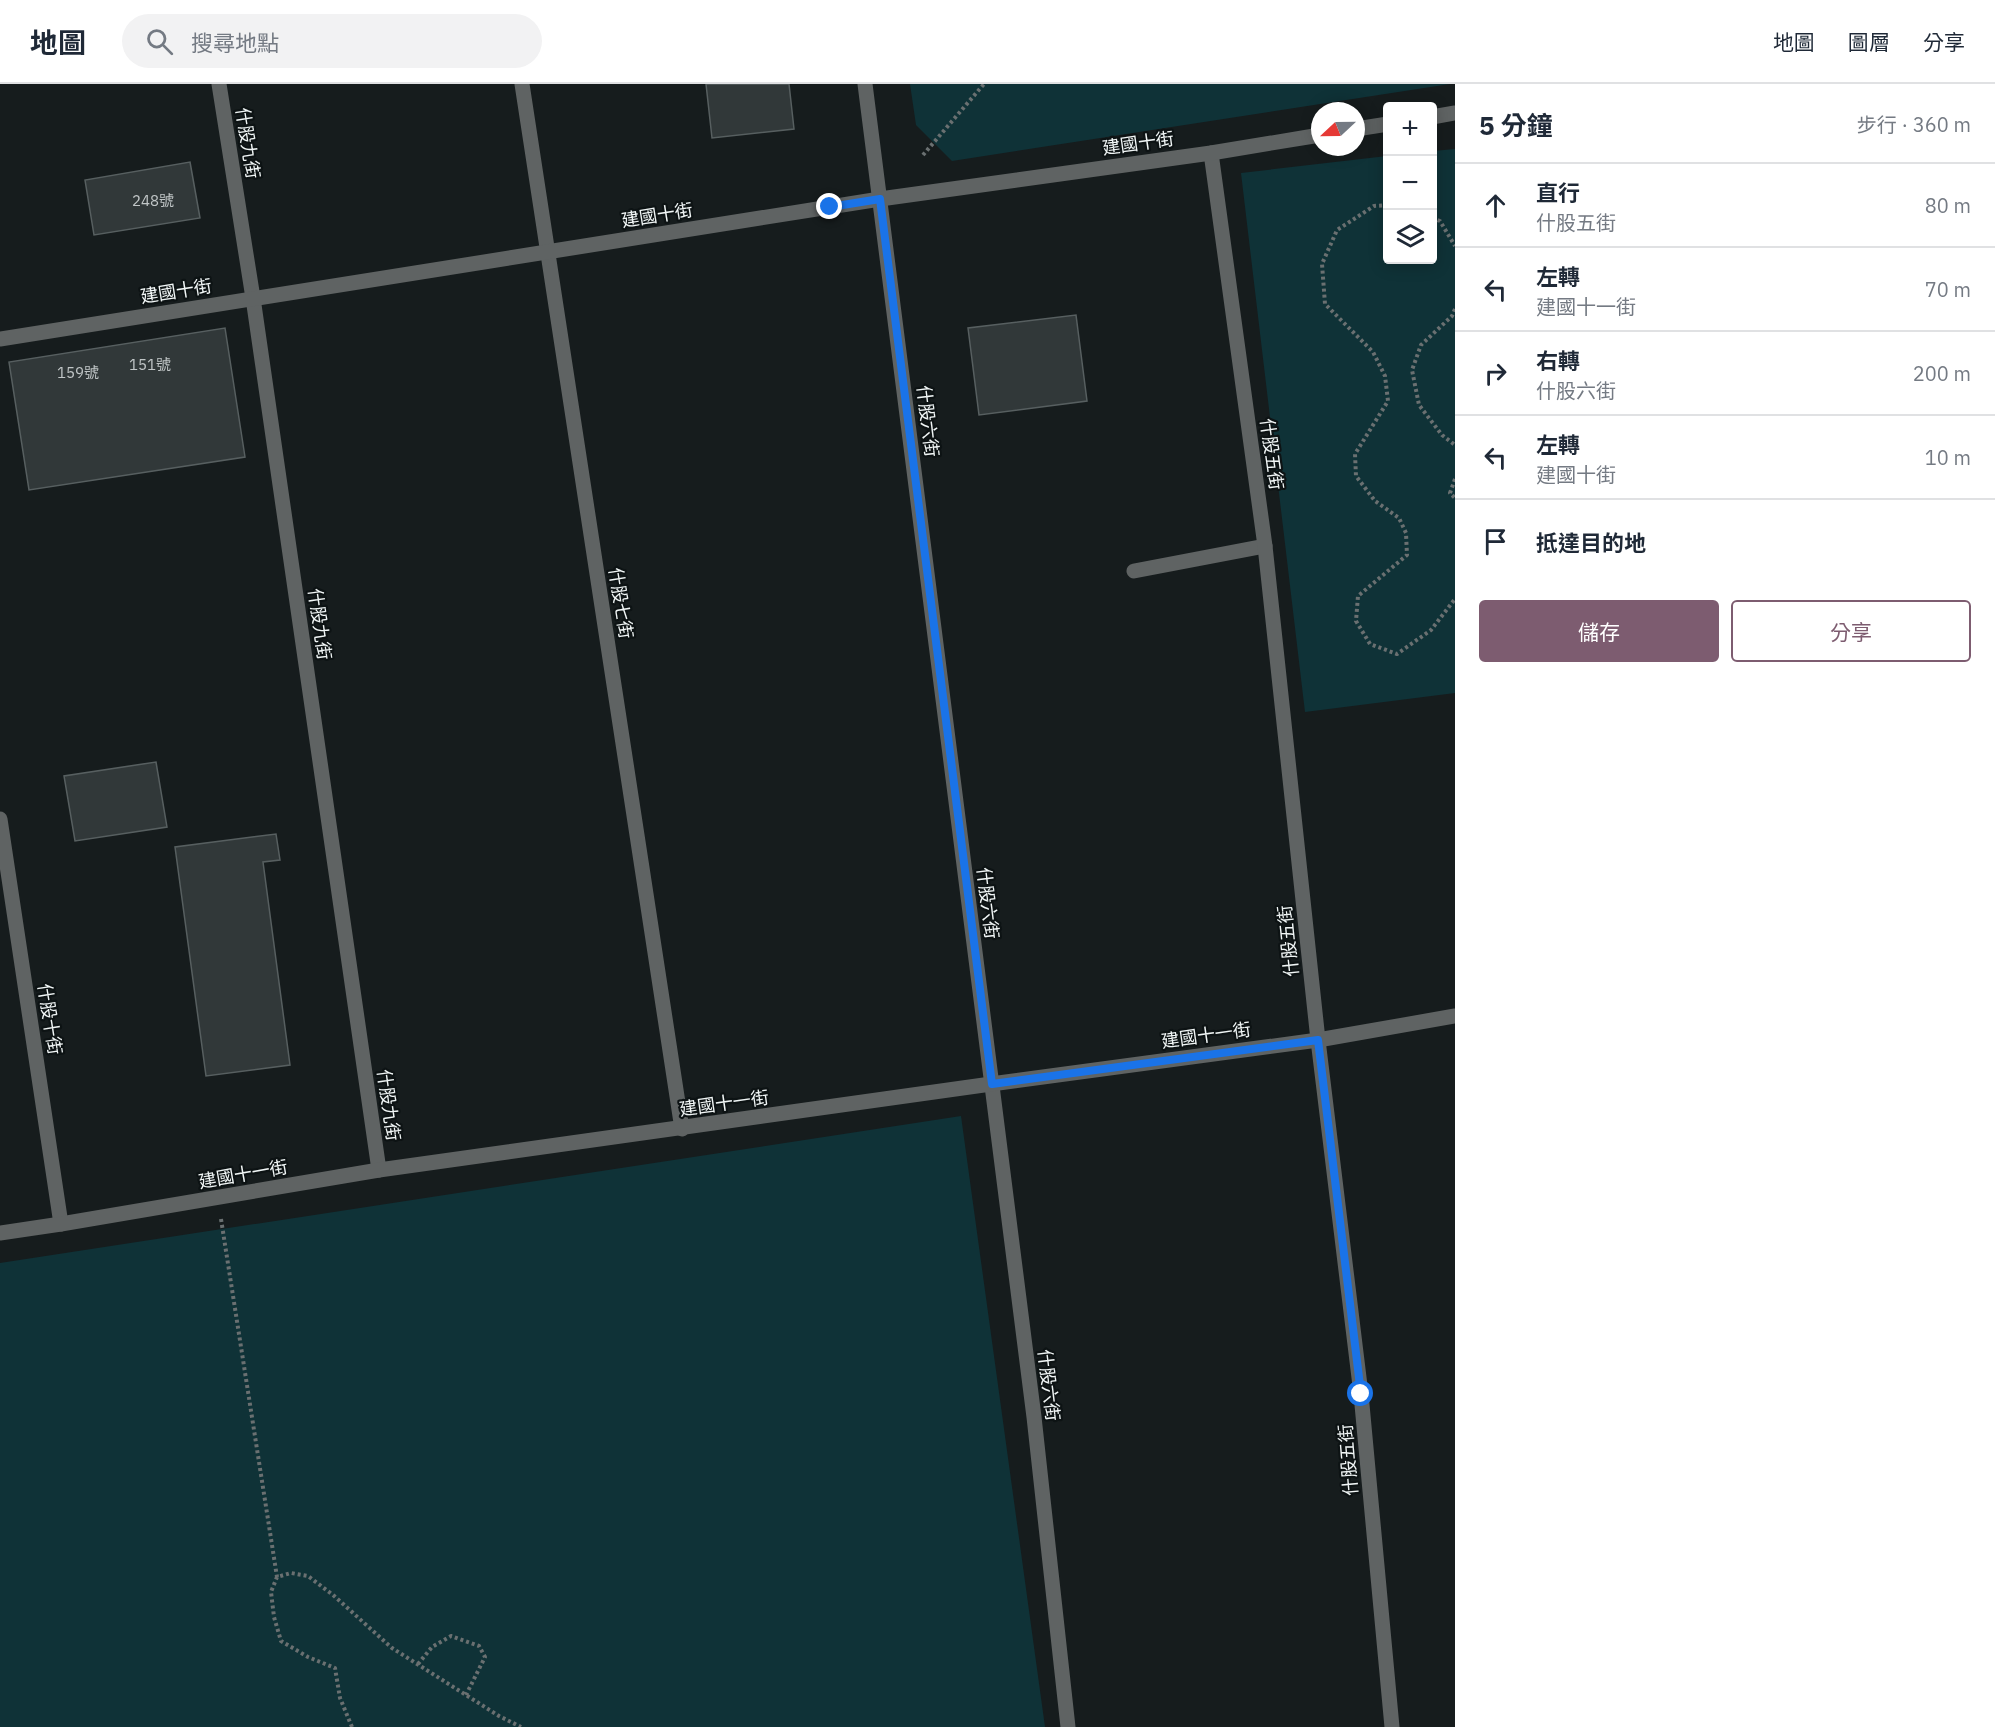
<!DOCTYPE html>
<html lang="zh-TW">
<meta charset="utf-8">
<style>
body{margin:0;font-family:"IBM Plex Sans","Noto Sans TC",sans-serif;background:#f2f2f3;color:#1f2937}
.controls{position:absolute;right:18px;top:18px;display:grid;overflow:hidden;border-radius:6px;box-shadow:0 3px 15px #0003}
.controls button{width:54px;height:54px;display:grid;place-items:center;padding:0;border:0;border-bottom:2px solid #e0e1e3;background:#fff;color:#1f2937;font:30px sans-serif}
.compass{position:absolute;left:1311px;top:18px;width:54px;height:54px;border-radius:50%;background:#fff;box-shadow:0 3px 15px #0003;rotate:248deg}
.stop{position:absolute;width:18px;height:18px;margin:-14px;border:4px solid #1a73e8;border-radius:50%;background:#fff}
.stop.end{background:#1a73e8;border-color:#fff;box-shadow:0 2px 6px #0008}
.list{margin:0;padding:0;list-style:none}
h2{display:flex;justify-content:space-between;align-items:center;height:78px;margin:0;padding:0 24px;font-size:26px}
h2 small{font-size:20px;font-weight:400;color:#747a83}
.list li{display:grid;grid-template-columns:39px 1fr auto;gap:18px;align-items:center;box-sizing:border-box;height:84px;padding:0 24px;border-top:2px solid #e0e1e3}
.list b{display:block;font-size:22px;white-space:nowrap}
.list p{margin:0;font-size:20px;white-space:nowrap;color:#747a83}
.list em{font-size:20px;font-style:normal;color:#747a83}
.actions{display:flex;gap:12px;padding:18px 24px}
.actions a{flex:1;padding:14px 0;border:2px solid #7d5c70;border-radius:6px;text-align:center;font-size:21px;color:#7d5c70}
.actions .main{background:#7d5c70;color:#fff}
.icon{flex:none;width:33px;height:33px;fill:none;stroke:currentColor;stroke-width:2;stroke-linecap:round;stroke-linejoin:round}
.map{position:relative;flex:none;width:1455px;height:1643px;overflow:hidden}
header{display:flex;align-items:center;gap:36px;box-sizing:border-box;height:84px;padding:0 30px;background:#fff;border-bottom:2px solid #e0e1e3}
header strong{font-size:28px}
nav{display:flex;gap:33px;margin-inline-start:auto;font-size:21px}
.search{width:420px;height:54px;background:#f2f2f3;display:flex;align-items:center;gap:15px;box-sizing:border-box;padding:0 21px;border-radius:33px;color:#747a83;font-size:22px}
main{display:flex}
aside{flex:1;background:#fff}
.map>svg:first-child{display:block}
.green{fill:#0f3237}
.building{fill:#313839;stroke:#575f60;stroke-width:1.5}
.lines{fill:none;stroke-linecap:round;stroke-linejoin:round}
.path{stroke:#6a7071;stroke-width:4;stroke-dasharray:3 3;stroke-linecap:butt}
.service{stroke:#5f6363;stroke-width:15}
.minor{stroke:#5f6363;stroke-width:15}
.route{stroke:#1a73e8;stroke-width:8}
.labels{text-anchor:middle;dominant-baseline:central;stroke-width:4.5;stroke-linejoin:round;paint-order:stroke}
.number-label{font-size:15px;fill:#c1c6c7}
.street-label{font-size:18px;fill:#f1f6f6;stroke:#0d1314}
</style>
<header>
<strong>地圖</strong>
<div class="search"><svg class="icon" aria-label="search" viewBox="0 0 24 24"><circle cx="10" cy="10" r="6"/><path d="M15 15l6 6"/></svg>搜尋地點</div>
<nav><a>地圖</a><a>圖層</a><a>分享</a></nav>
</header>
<main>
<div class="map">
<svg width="1455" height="1643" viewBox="0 0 1455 1643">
<rect width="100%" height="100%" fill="#161c1d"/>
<g class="green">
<path d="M910,0H1450L952,77L916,41Z"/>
<path d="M1455,65V609L1305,628L1241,89L1387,72L1388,176H1432L1433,67Z"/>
<path d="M961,1032L1045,1643H0V1179Z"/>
</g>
<g class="building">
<path d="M706,0H789L794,45L712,54Z"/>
<path d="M190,78L200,134L94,151L85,96Z"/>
<path d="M1076,231L1087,317L979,331L968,244Z"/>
<path d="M225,244L245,373L29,406L9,278Z"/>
<path d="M156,678L167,743L75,757L64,692Z"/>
<path d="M276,750L280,776L263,778L290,981L206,992L175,763Z"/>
</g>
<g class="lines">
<g class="path">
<path d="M923,71L984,0"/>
<path d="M1388,121L1374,122L1337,146L1322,180L1325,220L1373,268L1385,292L1388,317L1355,370L1356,392L1375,417L1399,434L1406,449L1407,471L1358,512L1356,537L1370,560L1397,570L1431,546L1455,515"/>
<path d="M1432,134L1440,137L1455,162"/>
<path d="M1455,225L1452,232L1421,261L1412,286L1419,321L1442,351L1455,361"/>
<path d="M1455,395L1450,409L1455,414"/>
<path d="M221,1135L277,1493"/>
<path d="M418,1580L432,1563L451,1552L479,1562L485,1573L466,1611"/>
<path d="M352,1643L340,1614L335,1584L308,1573L281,1557L274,1533L271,1508L277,1493L291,1489L308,1492L333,1511L392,1564L499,1632L521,1643"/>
</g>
<g class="service">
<path d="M1134,487L1265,462"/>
<path d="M0,735L61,1140"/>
</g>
<g class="minor">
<path d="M219,0L253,214L379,1086"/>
<path d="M522,0L682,1045"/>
<path d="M865,0L1034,1333L1068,1643"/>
<path d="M1432,33L1455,29"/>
<path d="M1356,45L1388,40"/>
<path d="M1211,69L1265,462L1318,956L1361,1310L1392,1643"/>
<path d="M0,255L880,115L1211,69L1320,51"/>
<path d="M0,1149L61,1140L379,1086L991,1000L1318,956L1455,932"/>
</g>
</g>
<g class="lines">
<path class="route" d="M830,123L880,115L992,1000L1318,956L1361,1310"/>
</g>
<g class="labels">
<g class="number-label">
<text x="153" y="116">248號</text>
<text x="150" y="280">151號</text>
<text x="78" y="288">159號</text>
</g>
<g class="street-label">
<text transform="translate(248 59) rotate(81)">什股九街</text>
<text transform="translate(1138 59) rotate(-8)">建國十街</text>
<text transform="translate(657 131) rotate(-9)">建國十街</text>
<text transform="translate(176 207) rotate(-9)">建國十街</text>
<text transform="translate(928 337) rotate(83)">什股六街</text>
<text transform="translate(1272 370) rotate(82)">什股五街</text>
<text transform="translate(621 519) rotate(81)">什股七街</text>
<text transform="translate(320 540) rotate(82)">什股九街</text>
<text transform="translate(988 819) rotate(83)">什股六街</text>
<text transform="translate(1288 857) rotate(-96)">什股五街</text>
<text transform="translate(50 935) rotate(81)">什股十街</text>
<text transform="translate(1206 951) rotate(-8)">建國十一街</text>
<text transform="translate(724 1019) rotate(-8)">建國十一街</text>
<text transform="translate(389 1021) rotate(82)">什股九街</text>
<text transform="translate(243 1090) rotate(-10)">建國十一街</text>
<text transform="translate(1049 1301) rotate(83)">什股六街</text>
<text transform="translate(1348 1376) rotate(-95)">什股五街</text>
</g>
</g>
</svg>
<div class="controls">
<button>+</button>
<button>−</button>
<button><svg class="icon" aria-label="layers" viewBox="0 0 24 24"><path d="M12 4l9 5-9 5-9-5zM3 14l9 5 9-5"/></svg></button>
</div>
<svg class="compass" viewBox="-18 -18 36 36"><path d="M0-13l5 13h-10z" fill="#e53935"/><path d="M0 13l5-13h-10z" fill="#747a83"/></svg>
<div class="stop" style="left:1361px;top:1310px"></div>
<div class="stop end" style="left:830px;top:123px"></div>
</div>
<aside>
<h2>5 分鐘<small>步行 · 360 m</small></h2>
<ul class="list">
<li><svg class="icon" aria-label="ahead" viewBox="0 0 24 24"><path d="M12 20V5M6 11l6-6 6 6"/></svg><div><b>直行</b><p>什股五街</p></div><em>80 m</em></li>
<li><svg class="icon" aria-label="left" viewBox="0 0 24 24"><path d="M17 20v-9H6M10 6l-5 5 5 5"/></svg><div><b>左轉</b><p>建國十一街</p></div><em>70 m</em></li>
<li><svg class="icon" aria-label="right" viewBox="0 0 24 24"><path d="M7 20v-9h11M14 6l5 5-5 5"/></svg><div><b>右轉</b><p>什股六街</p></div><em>200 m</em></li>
<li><svg class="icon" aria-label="left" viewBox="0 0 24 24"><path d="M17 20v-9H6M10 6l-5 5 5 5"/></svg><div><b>左轉</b><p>建國十街</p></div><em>10 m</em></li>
<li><svg class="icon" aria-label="arrive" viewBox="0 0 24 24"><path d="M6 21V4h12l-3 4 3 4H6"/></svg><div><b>抵達目的地</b></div></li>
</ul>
<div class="actions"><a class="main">儲存</a><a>分享</a></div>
</aside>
</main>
